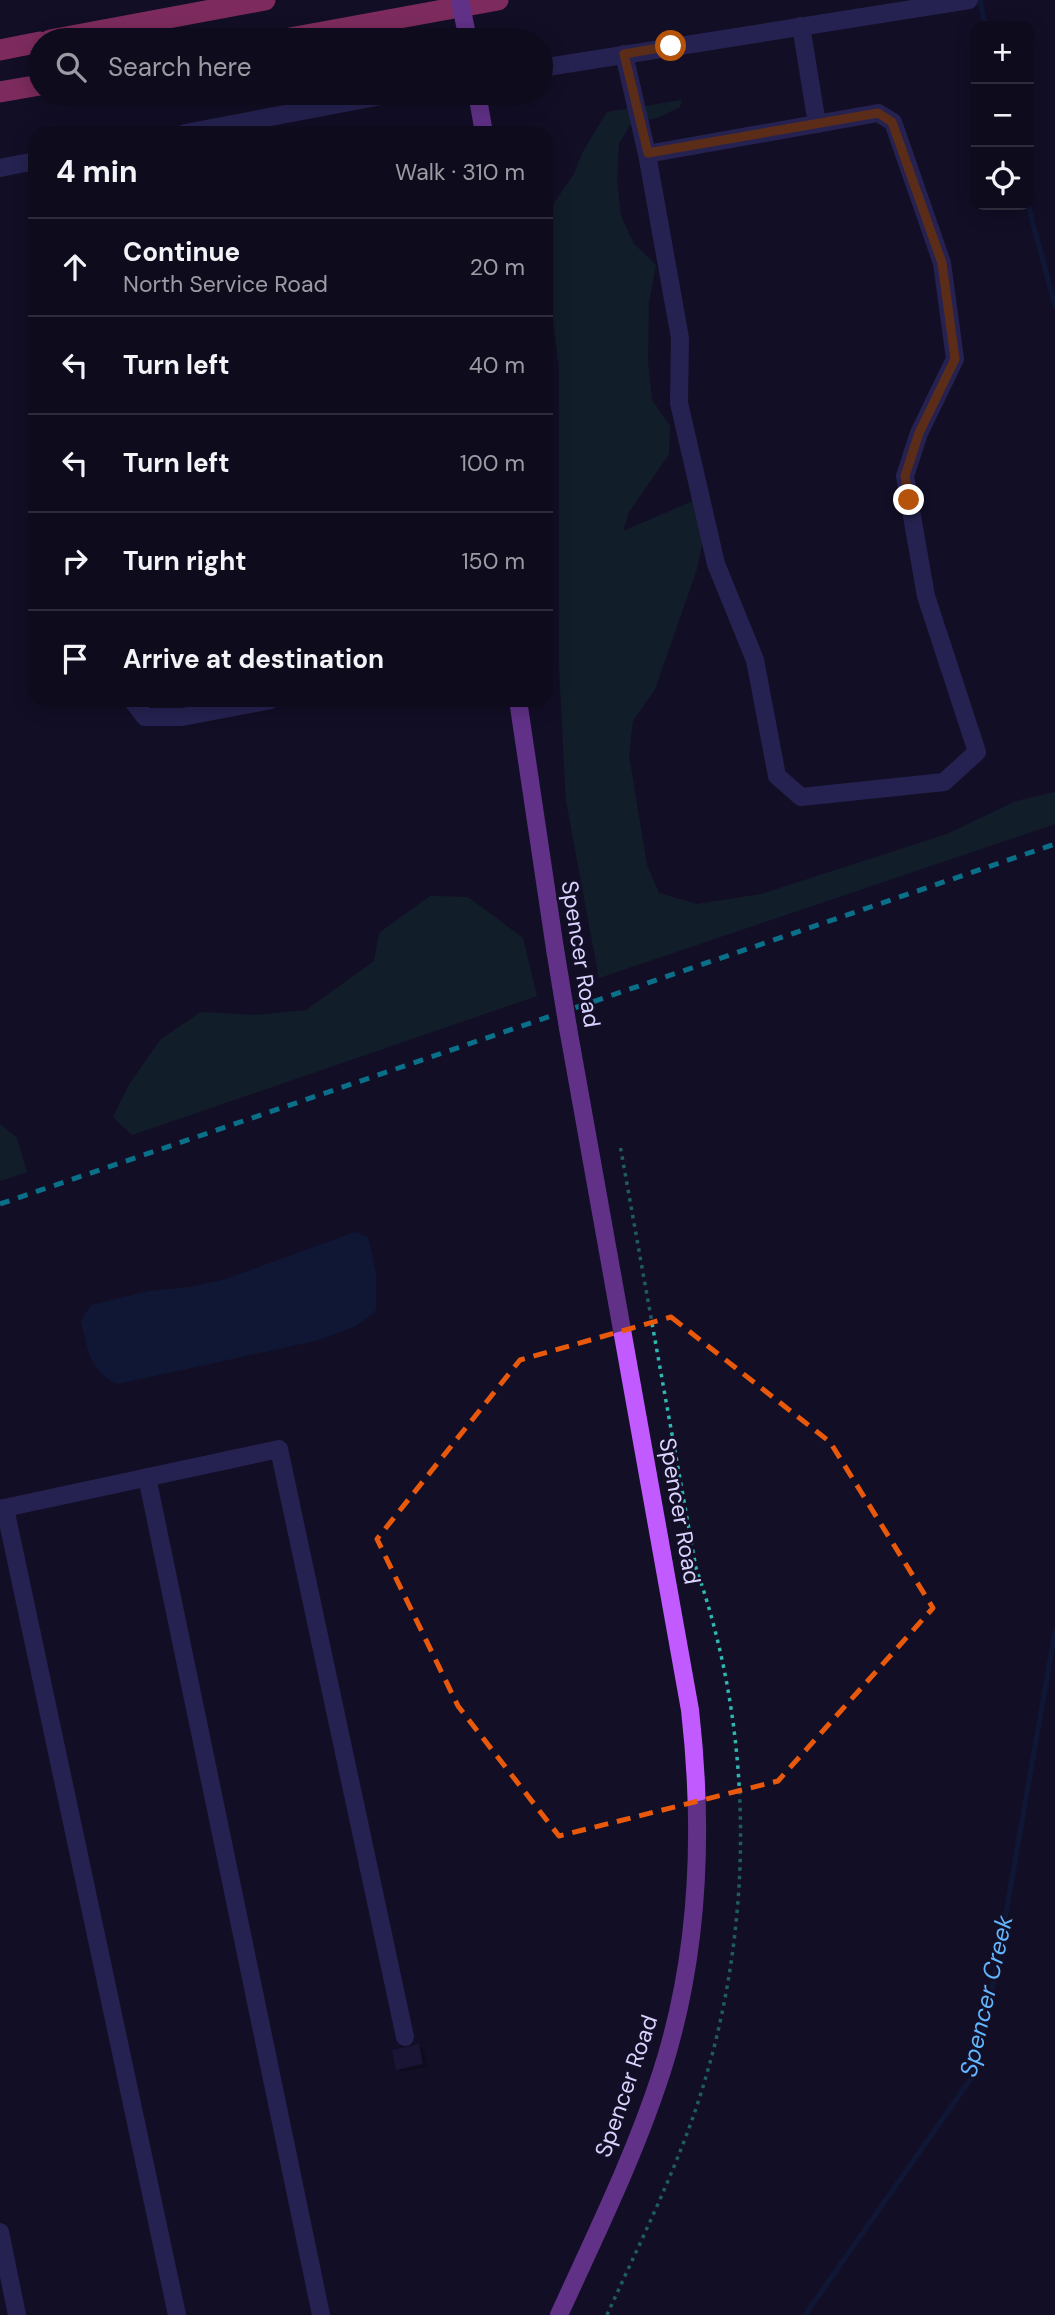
<!DOCTYPE html>
<meta charset="utf-8">
<style>
body{margin:0;font-family:"DM Sans",sans-serif;background:#1c1929;color:#f1f3f6}
.controls{position:absolute;right:21px;top:21px;display:grid;overflow:hidden;border-radius:14px;box-shadow:0 4px 18px #0003}
.controls button{width:63px;height:63px;display:grid;place-items:center;padding:0;border:0;border-bottom:2px solid #2e2b3b;background:#0e0b1c;color:#f1f3f6;font:35px sans-serif}
.stop{position:absolute;width:21px;height:21px;margin:-16px;border:5px solid #b45309;border-radius:50%;background:#fff}
.stop.end{background:#b45309;border-color:#fff;box-shadow:0 2px 7px #0008}
.list{margin:0;padding:0;list-style:none}
h2{display:flex;justify-content:space-between;align-items:center;height:91px;margin:0;padding:0 28px;font-size:30px}
h2 small{font-size:23px;font-weight:400;color:#9b9ba3}
.list li{display:grid;grid-template-columns:46px 1fr auto;gap:21px;align-items:center;box-sizing:border-box;height:98px;padding:0 28px;border-top:2px solid #2e2b3b}
.list b{display:block;font-size:26px;white-space:nowrap}
.list p{margin:0;font-size:23px;white-space:nowrap;color:#9b9ba3}
.list em{font-size:23px;font-style:normal;color:#9b9ba3}
.icon{flex:none;width:38px;height:38px;fill:none;stroke:currentColor;stroke-width:2;stroke-linecap:round;stroke-linejoin:round}
.map{position:relative;flex:none;width:1055px;height:2315px;overflow:hidden}
.search{position:absolute;background:#0e0b1c;box-shadow:0 4px 18px #0003;left:28px;top:28px;width:525px;height:77px;display:flex;align-items:center;gap:18px;box-sizing:border-box;padding:0 24px;border-radius:38px;color:#9b9ba3;font-size:26px}
.panel{position:absolute;background:#0e0b1c;box-shadow:0 4px 18px #0003;left:28px;top:126px;width:525px;height:581px;border-radius:21px}
.map>svg:first-child{display:block}
.green{fill:#12302f}
.water{fill:#0c2248}
.shadow{fill:#0007}
.lines{fill:none;stroke-linecap:round;stroke-linejoin:round}
.stream{stroke:#0c2248;stroke-width:5}
.building{fill:#241b47}
.path{stroke:#2fb8b0;stroke-width:3.5;stroke-dasharray:3.5 5;stroke-linecap:butt}
.minor{stroke:#3d3a85;stroke-width:18}
.major{stroke:#c25bff;stroke-width:18}
.highway{stroke:#ff4fa3;stroke-width:21}
.rail{stroke:#00e5ff;stroke-width:5;stroke-dasharray:10 9;stroke-linecap:butt}
.major-bridge{stroke:#c25bff;stroke-width:18}
.route{stroke:#b45309;stroke-width:9}
.marked{fill:none;stroke:#e8590c;stroke-width:5;stroke-dasharray:14 9;stroke-linejoin:round}
.labels{text-anchor:middle;dominant-baseline:central;stroke-width:5;stroke-linejoin:round;paint-order:stroke}
.street-label{font-size:23px;fill:#d9d4ff;stroke:#130f26}
.water-label{font-size:24px;font-style:italic;fill:#62b6ff;stroke:#130f26}
</style>
<div class="map">
<svg width="1055" height="2315" viewBox="0 0 1055 2315">
<rect width="100%" height="100%" fill="#130f26"/>
<g class="green">
<path d="M682,100L680,107L657,118L632,122L619,143L617,181L621,216L634,244L656,265L649,302L648,361L652,400L670,426L669,454L629,512L623,531L693,501L704,536L696,572L655,689L633,721L629,755L647,865L659,893L697,904L761,894L947,834L1016,801L1055,792V824L599,978L566,801L559,667V369L546,262V223L552,206L574,174L582,153L607,112Z"/>
<path d="M430,896L468,897L523,938L537,996L132,1135L113,1117L130,1083L161,1039L201,1012L255,1015L306,1010L374,961L379,933Z"/>
<path d="M0,1124L17,1138L27,1172L0,1181Z"/>
</g>
<path class="water" d="M355,1232L368,1237L376,1273V1310L356,1326L315,1341L117,1384C89,1370 88,1349 81,1321L91,1305L149,1291L190,1287L226,1279Z"/>
<path class="shadow" d="M419,2046L424,2049L428,2067L403,2072L398,2069Z"/>
<g class="lines">
<g class="stream">
<path d="M980,0L985,26"/>
<path d="M1028,205L1055,305"/>
<path d="M805,2315L972,2077L995,1976L1055,1632"/>
</g>
</g>
<path class="building" d="M419,2044L423,2064L396,2070L392,2050Z"/>
<g class="lines">
<path class="path" d="M607,2315C636,2251 668,2187 692,2120C754,1945 758,1743 696,1568L620,1145"/>
<g class="minor">
<path d="M801,26L817,124"/>
<path d="M624,54L647,154L680,338L679,403L716,564L755,660L777,776L801,797L944,782L977,752L926,596L905,476L919,433L955,359L942,263L893,122L878,113L647,154"/>
<path d="M541,68L969,0"/>
<path d="M185,133L397,93"/>
<path d="M0,168L35,161"/>
<path d="M132,700L145,717H182L271,700"/>
<path d="M147,1477L321,2315"/>
<path d="M5,1508L177,2315"/>
<path d="M0,1509L279,1449L405,2037"/>
<path d="M0,2232L17,2315"/>
</g>
<g class="major">
<path d="M477,93L484,133"/>
<path d="M518,700L555,949"/>
<path d="M559,2315C595,2236 634,2157 661,2074C699,1957 704,1833 690,1710L568,1028"/>
</g>
<g class="highway">
<path d="M50,40L265,0"/>
<path d="M279,40L498,0"/>
<path d="M0,50L40,42"/>
<path d="M0,92L40,85"/>
</g>
<path class="rail" d="M0,1204L1055,844"/>
<g class="major-bridge">
<path d="M460,0L468,40"/>
<path d="M555,949L568,1028"/>
</g>
</g>
<g class="lines">
<path class="route" d="M671,46L624,54L648,153L878,113L892,122L942,263L955,359L919,433L905,476L909,500"/>
</g>
<path d="M0 0H1055V2315H0ZM671,1317L830,1442L933,1608L778,1781L559,1836L458,1706L377,1539L520,1360Z" fill="#130f26" fill-opacity=".55" fill-rule="evenodd"/>
<path class="marked" d="M671,1317L830,1442L933,1608L778,1781L559,1836L458,1706L377,1539L520,1360Z"/>
<g class="labels">
<g class="street-label">
<text transform="translate(581 954) rotate(81)">Spencer Road</text>
<text transform="translate(680 1511) rotate(80)">Spencer Road</text>
<text transform="translate(626 2086) rotate(-71)">Spencer Road</text>
</g>
<g class="water-label">
<text transform="translate(986 1996) rotate(-77)">Spencer Creek</text>
</g>
</g>
</svg>
<div class="controls">
<button>+</button>
<button>−</button>
<button><svg class="icon" aria-label="locate" viewBox="0 0 24 24"><circle cx="12" cy="12" r="6"/><path d="M12 2v4M12 18v4M2 12h4M18 12h4"/></svg></button>
</div>
<div class="stop" style="left:671px;top:46px"></div>
<div class="stop end" style="left:909px;top:500px"></div>
<div class="search"><svg class="icon" aria-label="search" viewBox="0 0 24 24"><circle cx="10" cy="10" r="6"/><path d="M15 15l6 6"/></svg>Search here</div>
<section class="panel">
<h2>4 min<small>Walk · 310 m</small></h2>
<ul class="list">
<li><svg class="icon" aria-label="ahead" viewBox="0 0 24 24"><path d="M12 20V5M6 11l6-6 6 6"/></svg><div><b>Continue</b><p>North Service Road</p></div><em>20 m</em></li>
<li><svg class="icon" aria-label="left" viewBox="0 0 24 24"><path d="M17 20v-9H6M10 6l-5 5 5 5"/></svg><div><b>Turn left</b></div><em>40 m</em></li>
<li><svg class="icon" aria-label="left" viewBox="0 0 24 24"><path d="M17 20v-9H6M10 6l-5 5 5 5"/></svg><div><b>Turn left</b></div><em>100 m</em></li>
<li><svg class="icon" aria-label="right" viewBox="0 0 24 24"><path d="M7 20v-9h11M14 6l5 5-5 5"/></svg><div><b>Turn right</b></div><em>150 m</em></li>
<li><svg class="icon" aria-label="arrive" viewBox="0 0 24 24"><path d="M6 21V4h12l-3 4 3 4H6"/></svg><div><b>Arrive at destination</b></div></li>
</ul>
</section>
</div>
